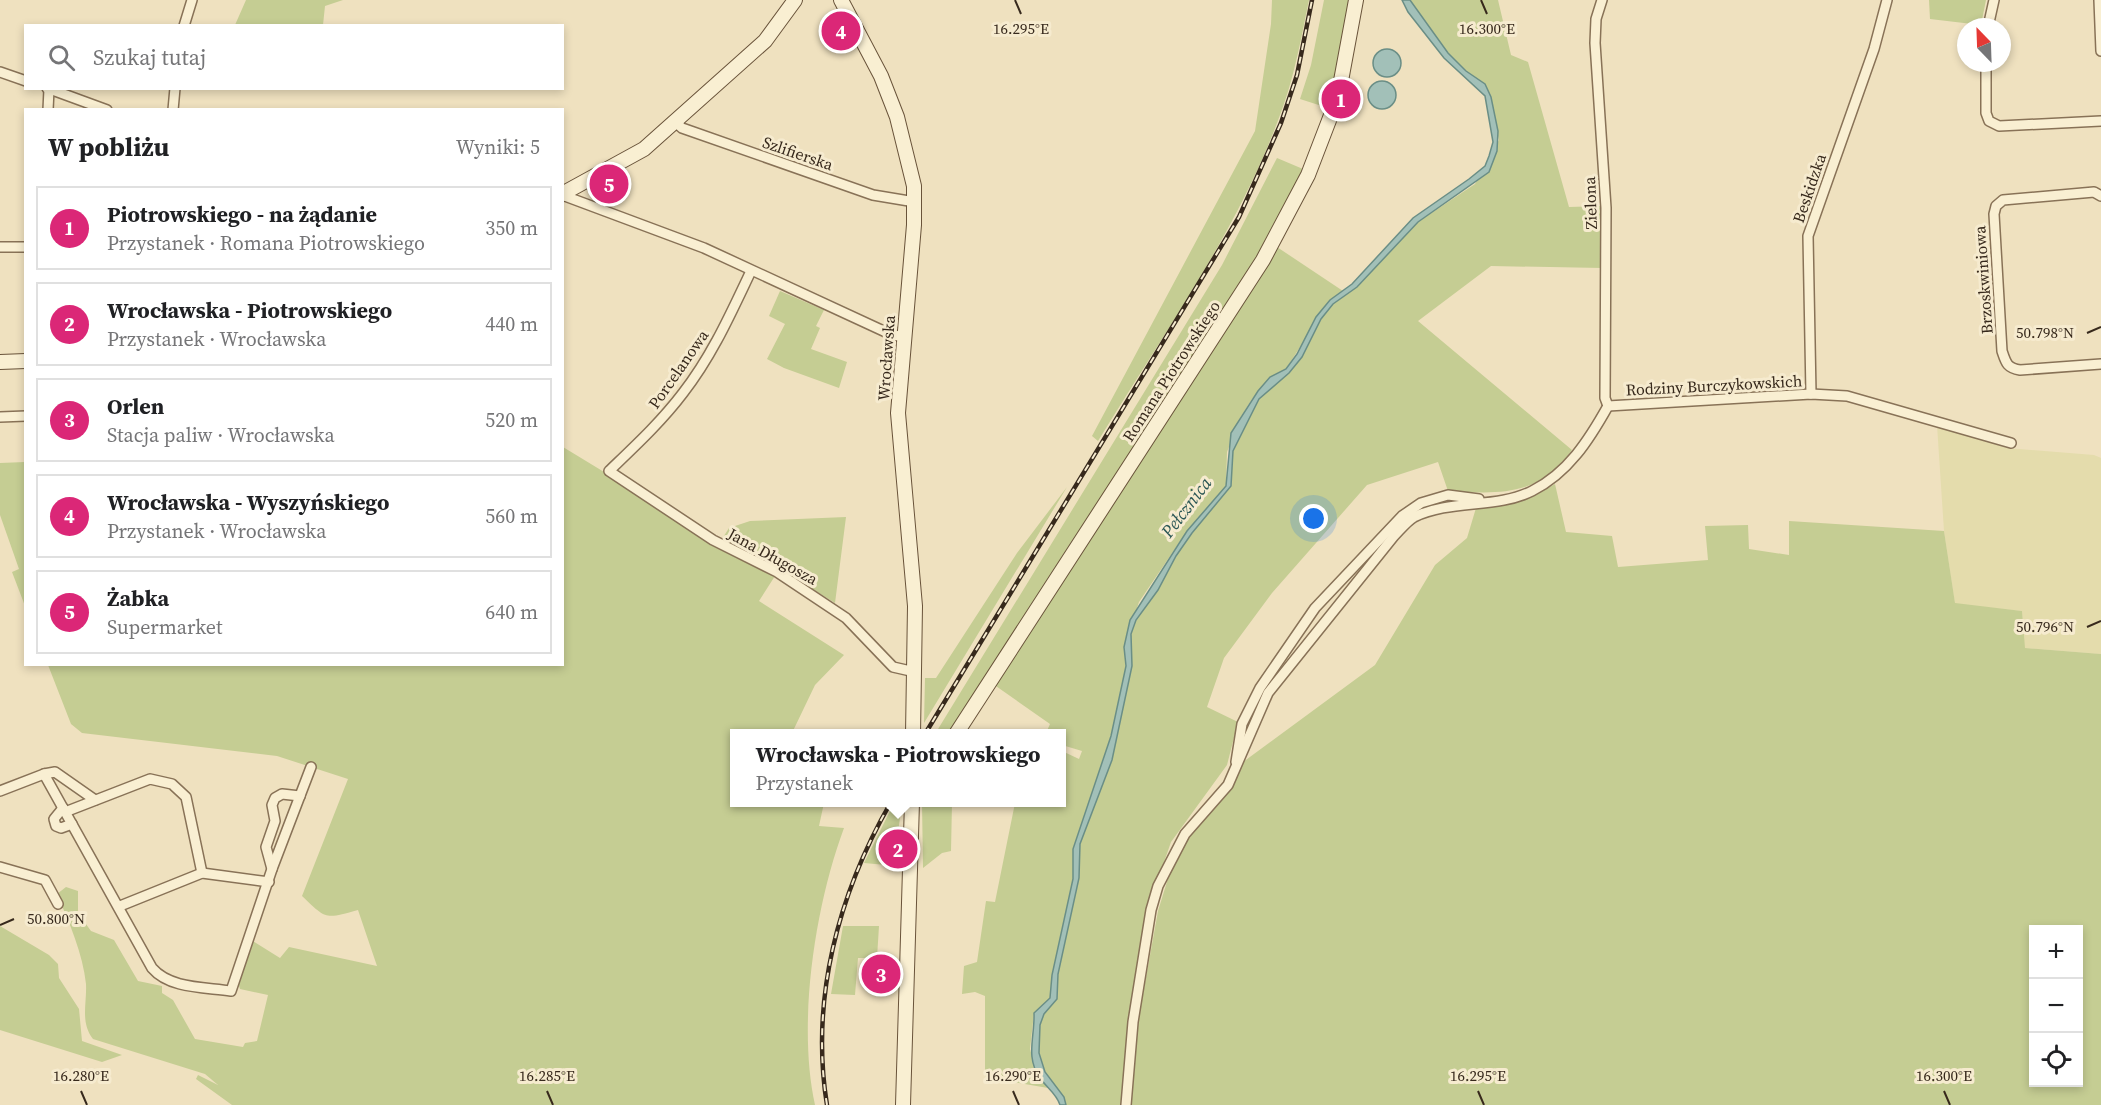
<!DOCTYPE html>
<html lang="pl">
<meta charset="utf-8">
<style>
body{margin:0;font-family:"Source Serif 4",serif;background:#f2f2f2;color:#202124}
.controls{position:absolute;right:18px;bottom:18px;display:grid;overflow:hidden;border-radius:0px;box-shadow:0 3px 9px #0003}
.controls button{width:54px;height:54px;display:grid;place-items:center;padding:0;border:0;border-bottom:2px solid #e0e0e0;background:#fff;color:#202124;font:30px sans-serif}
.compass{position:absolute;left:1957px;top:18px;width:54px;height:54px;border-radius:50%;background:#fff;box-shadow:0 3px 9px #0003;rotate:337deg}
.you{position:absolute;left:1314px;top:519px;width:21px;height:21px;margin:-15px;border:4px solid #fff;border-radius:50%;background:#1a73e8;box-shadow:0 0 0 9px #1a73e833}
.badge{display:grid;place-items:center;width:39px;height:39px;border-radius:50%;background:#db2777;color:#fff;font-size:20px;font-weight:700}
.pin{position:absolute;translate:-50% -50%;border:3px solid #fff;box-shadow:0 2px 6px #0006}
.popup{position:absolute;left:730px;top:729px;width:336px;height:78px;box-sizing:border-box;display:grid;place-content:center;border-radius:0px;background:#fff;filter:drop-shadow(0 2px 4px #0005);font-size:20px;white-space:nowrap;color:#757577}
.popup b{font-size:22px;color:#202124}
.popup::after{content:'';position:absolute;left:50%;top:100%;margin-left:-12px;border:12px solid transparent;border-top-color:#fff}
.list{margin:0;padding:0;list-style:none}
h2{display:flex;justify-content:space-between;align-items:center;height:78px;margin:0;padding:0 24px;font-size:26px}
h2 small{font-size:20px;font-weight:400;color:#757577}
.list li{display:grid;grid-template-columns:39px 1fr auto;gap:18px;align-items:center;box-sizing:border-box;height:84px;margin:0 12px 12px;padding:0 12px;border:2px solid #e0e0e0;border-radius:0px}
.list b{display:block;font-size:22px;white-space:nowrap}
.list p{margin:0;font-size:20px;white-space:nowrap;color:#757577}
.list em{font-size:20px;font-style:normal;color:#757577}
.icon{flex:none;width:33px;height:33px;fill:none;stroke:currentColor;stroke-width:2;stroke-linecap:round;stroke-linejoin:round}
.map{position:relative;flex:none;width:2101px;height:1105px;overflow:hidden}
.search{position:absolute;background:#fff;box-shadow:0 3px 9px #0003;left:24px;top:24px;width:540px;height:66px;display:flex;align-items:center;gap:15px;box-sizing:border-box;padding:0 21px;border-radius:0px;color:#757577;font-size:22px}
.panel{position:absolute;background:#fff;box-shadow:0 3px 9px #0003;left:24px;top:108px;width:540px;height:558px;border-radius:0px}
.map>svg:first-child{display:block}
.farmland{fill:#e4dcac}
.green{fill:#c5cd93;fill-rule:evenodd}
.water{fill:#a2c0b8;stroke:#6a8e86;stroke-width:1.5}
.lines{fill:none;stroke-linecap:round;stroke-linejoin:round}
.street-casing{stroke:#887257;stroke-width:12}
.secondary-casing{stroke:#69533a;stroke-width:16}
.street{stroke:#f9efd2;stroke-width:9}
.secondary{stroke:#f9efd2;stroke-width:14}
.rail-casing{stroke:#37291c;stroke-width:4.5}
.rail{stroke:#f6ebcf;stroke-width:2;stroke-dasharray:7;stroke-linecap:butt}
.ticks{fill:none;stroke:#37291c;stroke-width:2}
.labels{text-anchor:middle;dominant-baseline:central;stroke-width:6;stroke-linejoin:round;paint-order:stroke}
.street-label{font-size:16px;fill:#37291c;stroke:#f6ebcf}
.water-label{font-size:18px;font-style:italic;fill:#2b5755;stroke:#f6ebcf}
.ticks-label{font-size:15px;text-anchor:middle;fill:#37291c;stroke:#f6ebcf;stroke-width:6;stroke-linejoin:round;paint-order:stroke}
</style>
<div class="map">
<svg width="2101" height="1105" viewBox="0 0 2101 1105">
<rect width="100%" height="100%" fill="#efe1bf"/>
<path class="farmland" d="M1937,425L2007,448L2094,455L2101,458V654L2024,648L2022,611L1955,604L1944,531Z"/>
<g class="green">
<path d="M246,0H343L325,6L323,25H235Z"/>
<path d="M1272,0H1309C1301,39 1294,78 1280,115C1238,231 1162,336 1098,441L1092,436L1255,131L1271,24Z"/>
<path d="M1324,0H1352L1340,68L1328,108L1300,99L1311,65Z"/>
<path d="M1410,0H1498L1511,55L1528,62L1569,207L1602,206V268L1491,266L1418,321L1572,450C1538,497 1500,494 1448,491L1438,462L1367,485L1272,593L1224,658L1207,707L1238,722L1227,765L1171,842L1147,911L1122,1105H1066L1064,1097L1045,1072L1039,1053L1040,1025L1044,1014L1057,999L1058,974L1079,878L1080,844L1112,760L1132,666L1131,634L1136,620L1158,590L1176,556L1192,533L1231,486L1233,451L1239,435L1259,399L1289,373L1302,357L1321,319L1333,304L1357,287L1418,222L1475,184L1499,140L1485,84L1466,71L1448,53Z"/>
<path d="M1929,0H1986L1981,25L1930,19Z"/>
<path d="M1277,158L1303,169L1259,257L1068,547L949,733L935,734L1222,265Z"/>
<path d="M1277,247L1343,291L1330,300L1286,369L1270,377L1252,399L1240,418L1227,452L1226,486L1187,531L1139,602L1124,647L1126,666L1111,736L1073,849V879L1052,975L1050,998L1034,1013L1030,1049L1038,1076L1048,1088L985,1077V996L975,992L962,994L964,966L977,962L986,901L995,902L1015,803L1062,802V751L1079,759L1082,751L1062,745V734L1046,733L1050,724L993,684Z"/>
<path d="M780,291L824,310L816,326L820,328L811,349L847,362L839,388L784,368L767,359L785,324L769,316Z"/>
<path d="M563,447L775,576L759,601L844,655L815,685L792,733L734,734V802L824,803L819,826L844,828C815,906 797,1023 815,1105H232L196,1079L198,1075L218,1085L205,1074L93,1039C80,1022 87,1004 86,984C83,954 69,922 57,894L66,887L78,891V913L91,931L114,940L138,981L162,986V993L173,1000L195,1039L243,1047L245,1043L257,1041L268,995L240,989L238,983L253,941L280,958L289,947L377,966L358,910C325,919 327,920 302,896L348,779L277,756L82,733L71,724L48,665L562,664Z"/>
<path d="M25,462H26L25,606L12,572L19,569L0,515V463Z"/>
<path d="M1555,484L1566,532L1612,536L1618,567L1708,560L1705,526L1748,525L1749,549L1789,555V521L1944,531L1955,603L2022,611L2025,648L2101,654V1105H1131L1138,1022L1158,911L1178,846L1239,765L1375,665L1435,565L1467,538L1476,508C1506,505 1529,500 1555,484ZM2034,930H2078V1082H2034Z"/>
<path d="M1067,487L924,723L925,678H936L1017,553Z"/>
<path d="M846,517L835,603L780,569L722,539L729,528L750,521Z"/>
<path d="M894,803H902L896,847H893L897,866L864,863Z"/>
<path d="M922,803H952L951,851L942,853L923,868Z"/>
<path d="M0,926L49,955L58,964L59,978L79,1009L82,1041L122,1055L102,1062L0,1030Z"/>
<path d="M843,926H879L877,958H858L855,995L831,994Z"/>
</g>
<g class="water">
<path d="M1402,0H1410L1448,53L1466,71L1485,84L1491,97L1498,131L1497,151L1489,172L1418,222L1357,287L1333,304L1321,319L1302,357L1289,373L1259,399L1233,451L1231,486L1192,533L1176,556L1158,590L1136,620L1131,634L1132,666L1112,760L1080,844L1079,878L1058,974L1057,999L1044,1014L1040,1025L1039,1053L1045,1072L1064,1097L1066,1105H1060C1057,1094 1046,1087 1040,1078C1025,1057 1035,1037 1034,1013L1050,998L1052,975L1073,879V849L1111,736L1126,666L1124,647L1130,620L1187,531L1226,486L1231,433L1258,391L1270,377L1286,369L1297,354L1316,317L1330,300L1352,284L1413,218L1469,179L1485,166L1489,156L1493,142L1485,96L1444,58L1408,12Z"/>
<circle cx="1387" cy="63" r="14"/>
<circle cx="1382" cy="95" r="14"/>
</g>
<g class="lines">
<defs>
<g id="street">
<path d="M1602,0L1596,19L1595,43L1606,208L1605,398L1608,406"/>
<path d="M2099,0L2101,51"/>
<path d="M184,26L192,0"/>
<path d="M1988,27L1994,0"/>
<path d="M1986,63V113L1989,121L1999,126L2101,121"/>
<path d="M0,72L26,81"/>
<path d="M47,88L107,110"/>
<path d="M48,110L49,89"/>
<path d="M173,110L175,88"/>
<path d="M675,122L682,128L873,195L915,202"/>
<path d="M562,195L704,248L890,334L903,337"/>
<path d="M2101,196L2094,192L2003,200L1996,206L1994,214L2002,351C2006,363 2007,368 2020,370L2101,364"/>
<path d="M0,247H26"/>
<path d="M751,271C731,313 712,356 683,393C661,422 635,446 609,471L713,540L777,572L846,618L893,667L915,672"/>
<path d="M1811,394L1808,236L1874,49L1887,0"/>
<path d="M1608,406L1811,394L1847,396L2011,443"/>
<path d="M0,417L26,416"/>
<path d="M1236,762L1242,724L1260,688L1315,608L1402,516L1421,503L1448,495L1479,499"/>
<path d="M44,774L55,772L95,800"/>
<path d="M0,791L44,774L152,968C170,989 205,987 231,991L272,869L311,767"/>
<path d="M63,808L54,819L56,826L61,828L72,824"/>
<path d="M65,812L150,779L172,784L186,797L202,873"/>
<path d="M0,867L45,880L58,904"/>
<path d="M272,869L266,847L275,821L272,805L275,798L282,794L300,796"/>
<path d="M120,906L202,873L269,882"/>
<path d="M1126,1105L1133,1022L1151,910L1158,886L1185,834L1228,785L1268,693L1394,536C1400,530 1407,521 1414,517C1451,499 1496,509 1532,491C1568,473 1589,440 1608,406"/>
</g>
<g id="secondary">
<path d="M841,0L881,76L897,117L914,186V225L898,413L915,606L913,734"/>
<path d="M562,194L644,149L765,41L795,0"/>
<path d="M0,362L26,361"/>
<path d="M956,734L1263,260L1308,175L1338,97L1356,0"/>
<path d="M903,1105L912,802"/>
</g>
</defs>
<use href="#street" class="street-casing"/>
<use href="#secondary" class="secondary-casing"/>
<use href="#street" class="street"/>
<use href="#secondary" class="secondary"/>
<defs>
<g id="rail">
<path d="M925,734L1239,217L1281,123L1297,75L1312,0"/>
<path d="M827,1105C810,1000 838,894 891,802"/>
</g>
</defs>
<use href="#rail" class="rail-casing"/>
<use href="#rail" class="rail"/>
</g>
<path class="ticks" d="M1015,0L1021,14M1481,0L1487,14M2087,333L2101,327M2087,627L2101,621M0,925L14,919M81,1091L87,1105M547,1091L553,1105M1013,1091L1019,1105M1478,1091L1484,1105M1944,1091L1950,1105"/>
<g class="labels">
<g class="street-label">
<text transform="translate(798 153) rotate(19)">Szlifierska</text>
<text transform="translate(1809 188) rotate(-71)">Beskidzka</text>
<text transform="translate(1590 203) rotate(-92)">Zielona</text>
<text transform="translate(1983 280) rotate(-94)">Brzoskwiniowa</text>
<text transform="translate(886 358) rotate(-86)">Wrocławska</text>
<text transform="translate(678 369) rotate(-55)">Porcelanowa</text>
<text transform="translate(1171 371) rotate(-57)">Romana Piotrowskiego</text>
<text transform="translate(1714 385) rotate(-3)">Rodziny Burczykowskich</text>
<text transform="translate(773 556) rotate(29)">Jana Długosza</text>
</g>
<g class="water-label">
<text transform="translate(1186 507) rotate(-53)">Pełcznica</text>
</g>
</g>
<g class="ticks-label">
<text x="1021" y="34">16.295°E</text>
<text x="1487" y="34">16.300°E</text>
<text x="2045" y="338">50.798°N</text>
<text x="2045" y="632">50.796°N</text>
<text x="56" y="924">50.800°N</text>
<text x="81" y="1081">16.280°E</text>
<text x="547" y="1081">16.285°E</text>
<text x="1013" y="1081">16.290°E</text>
<text x="1478" y="1081">16.295°E</text>
<text x="1944" y="1081">16.300°E</text>
</g>
</svg>
<div class="controls">
<button>+</button>
<button>−</button>
<button><svg class="icon" aria-label="locate" viewBox="0 0 24 24"><circle cx="12" cy="12" r="6"/><path d="M12 2v4M12 18v4M2 12h4M18 12h4"/></svg></button>
</div>
<svg class="compass" viewBox="-18 -18 36 36"><path d="M0-13l5 13h-10z" fill="#e53935"/><path d="M0 13l5-13h-10z" fill="#757577"/></svg>
<div class="you"></div>
<div class="pin badge" style="left:1341px;top:99px">1</div>
<div class="pin badge" style="left:898px;top:849px">2</div>
<div class="popup"><b>Wrocławska - Piotrowskiego</b>Przystanek</div>
<div class="pin badge" style="left:881px;top:974px">3</div>
<div class="pin badge" style="left:841px;top:31px">4</div>
<div class="pin badge" style="left:609px;top:184px">5</div>
<div class="search"><svg class="icon" aria-label="search" viewBox="0 0 24 24"><circle cx="10" cy="10" r="6"/><path d="M15 15l6 6"/></svg>Szukaj tutaj</div>
<section class="panel">
<h2>W pobliżu<small>Wyniki: 5</small></h2>
<ul class="list">
<li><span class="badge">1</span><div><b>Piotrowskiego - na żądanie</b><p>Przystanek · Romana Piotrowskiego</p></div><em>350 m</em></li>
<li><span class="badge">2</span><div><b>Wrocławska - Piotrowskiego</b><p>Przystanek · Wrocławska</p></div><em>440 m</em></li>
<li><span class="badge">3</span><div><b>Orlen</b><p>Stacja paliw · Wrocławska</p></div><em>520 m</em></li>
<li><span class="badge">4</span><div><b>Wrocławska - Wyszyńskiego</b><p>Przystanek · Wrocławska</p></div><em>560 m</em></li>
<li><span class="badge">5</span><div><b>Żabka</b><p>Supermarket</p></div><em>640 m</em></li>
</ul>
</section>
</div>
